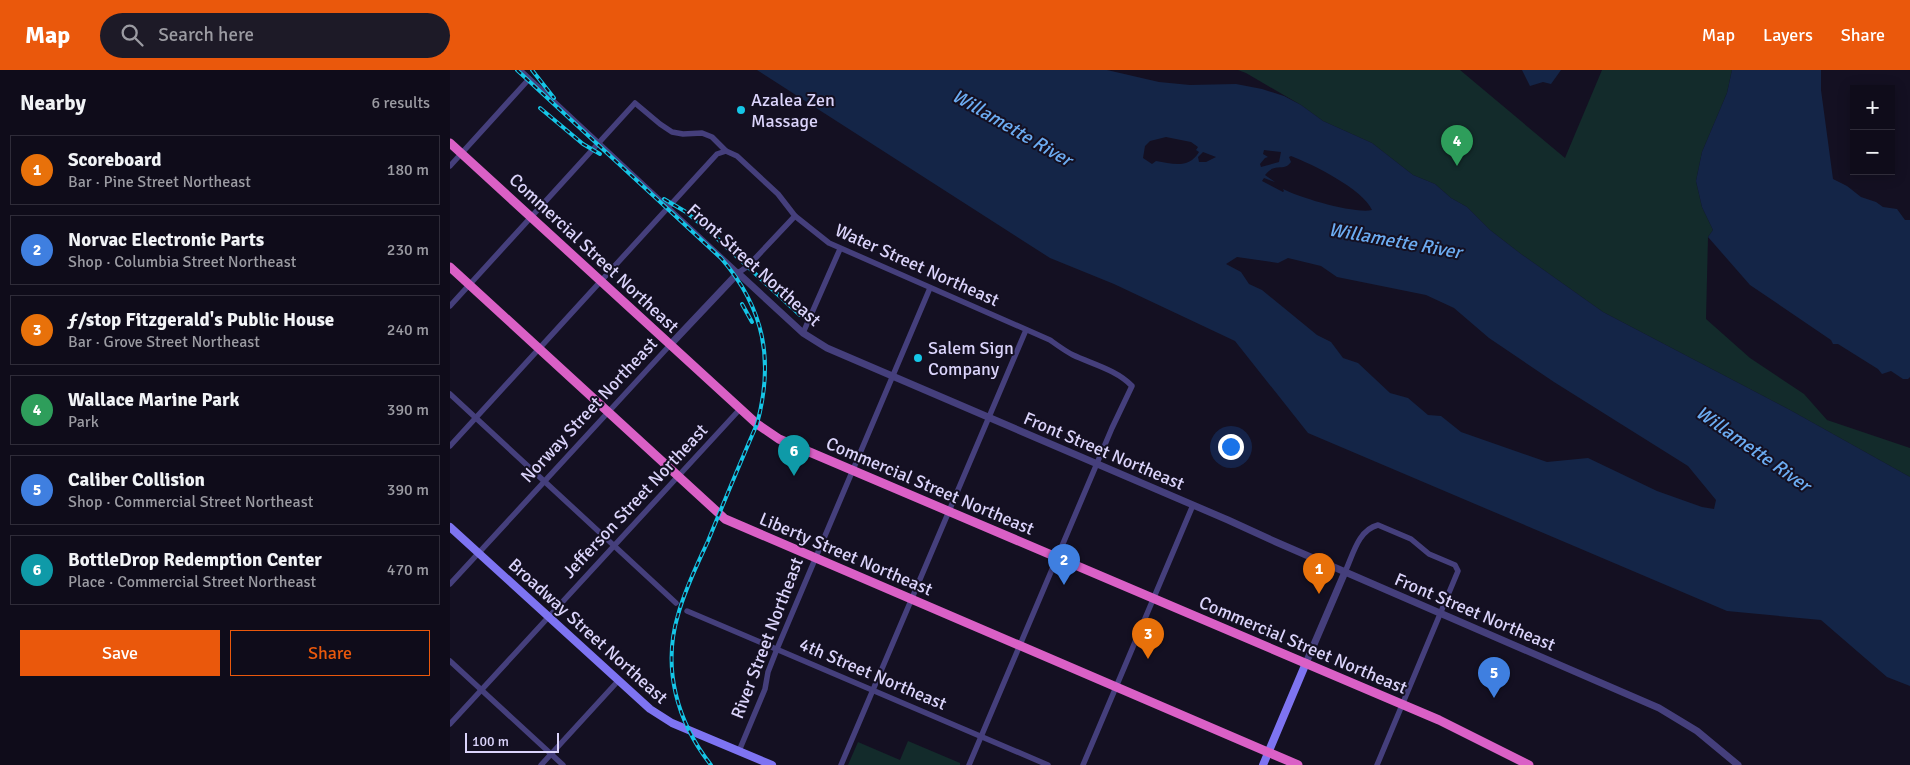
<!DOCTYPE html>
<meta charset="utf-8">
<style>
body{margin:0;font-family:Signika,sans-serif;background:#1d1a27;color:#f1f3f6}
.controls{position:absolute;right:15px;top:15px;display:grid;overflow:hidden;border-radius:0px;box-shadow:0 2px 12px #0003}
.controls button{width:45px;height:45px;display:grid;place-items:center;padding:0;border:0;border-bottom:1px solid #2f2c39;background:#0f0c1a;color:#f1f3f6;font:25px sans-serif}
.scale{position:absolute;left:15px;bottom:12px;width:94px;box-sizing:border-box;padding-left:5px;border:2px solid #dbd4fb;border-top:0;font-size:14px;line-height:18px;white-space:nowrap;color:#dbd4fb;-webkit-text-stroke:4px #141022;paint-order:stroke}
.you{position:absolute;left:780px;top:376px;width:18px;height:18px;margin:-12px;border:4px solid #fff;border-radius:50%;background:#1a73e8;box-shadow:0 0 0 8px #1a73e833}
.badge{display:grid;place-items:center;width:32px;height:32px;border-radius:50%;background:#ea580c;color:#fff;font-size:16px;font-weight:700}
.pin{position:absolute;translate:-50% -41px;filter:drop-shadow(0 1px 2px #0008)}
.pin::after{content:'';position:absolute;top:26px;width:18px;height:15px;background:inherit;clip-path:polygon(0 0,100% 0,50% 100%)}
.list{margin:0;padding:0;list-style:none}
h2{display:flex;justify-content:space-between;align-items:center;height:65px;margin:0;padding:0 20px;font-size:21px}
h2 small{font-size:16px;font-weight:400;color:#9b9ba2}
.list li{display:grid;grid-template-columns:32px 1fr auto;gap:15px;align-items:center;box-sizing:border-box;height:70px;margin:0 10px 10px;padding:0 10px;border:1px solid #2f2c39;border-radius:0px}
.list b{display:block;font-size:19px;white-space:nowrap}
.list p{margin:0;font-size:16px;white-space:nowrap;color:#9b9ba2}
.list em{font-size:16px;font-style:normal;color:#9b9ba2}
.actions{display:flex;gap:10px;padding:15px 20px}
.actions a{flex:1;padding:11px 0;border:1px solid #ea580c;border-radius:0px;text-align:center;font-size:18px;color:#ea580c}
.actions .main{background:#ea580c;color:#fff}
.icon{flex:none;width:28px;height:28px;fill:none;stroke:currentColor;stroke-width:2;stroke-linecap:round;stroke-linejoin:round}
.map{position:relative;flex:none;width:1460px;height:695px;overflow:hidden}
header{display:flex;align-items:center;gap:30px;box-sizing:border-box;height:70px;padding:0 25px;background:#ea580c;color:#fff}
header strong{font-size:24px}
nav{display:flex;gap:28px;margin-inline-start:auto;font-size:18px}
.search{width:350px;height:45px;background:#1d1a27;display:flex;align-items:center;gap:12px;box-sizing:border-box;padding:0 18px;border-radius:28px;color:#9b9ba2;font-size:19px}
main{display:flex}
aside{flex:1;background:#0f0c1a}
.map>svg:first-child{display:block}
.green{fill:#132b2b}
.water{fill:#142547;fill-rule:evenodd}
.lines{fill:none;stroke-linecap:round;stroke-linejoin:round}
.minor{stroke:#453f7c;stroke-width:5.5}
.tertiary{stroke:#453f7c;stroke-width:7}
.secondary{stroke:#7e74f2;stroke-width:8}
.trunk{stroke:#da60c6;stroke-width:9}
.rail-casing{stroke:#15c6e7;stroke-width:4}
.rail{stroke:#141022;stroke-width:2;stroke-dasharray:5.5;stroke-linecap:butt}
.poi-dot{fill:#15c6e7;stroke:#141022;stroke-width:2}
.labels{text-anchor:middle;dominant-baseline:central;stroke-width:4;stroke-linejoin:round;paint-order:stroke}
.poi-label{font-size:18px;fill:#dbd4fb;stroke:#141022;text-anchor:start}
.street-label{font-size:18px;fill:#dbd4fb;stroke:#141022}
.water-label{font-size:19px;font-style:italic;fill:#6cacf2;stroke:#141022}
</style>
<header>
<strong>Map</strong>
<div class="search"><svg class="icon" aria-label="search" viewBox="0 0 24 24"><circle cx="10" cy="10" r="6"/><path d="M15 15l6 6"/></svg>Search here</div>
<nav><a>Map</a><a>Layers</a><a>Share</a></nav>
</header>
<main>
<aside>
<h2>Nearby<small>6 results</small></h2>
<ul class="list">
<li><span class="badge" style="background:#e8710a">1</span><div><b>Scoreboard</b><p>Bar · Pine Street Northeast</p></div><em>180 m</em></li>
<li><span class="badge" style="background:#3f7fe0">2</span><div><b>Norvac Electronic Parts</b><p>Shop · Columbia Street Northeast</p></div><em>230 m</em></li>
<li><span class="badge" style="background:#e8710a">3</span><div><b>ƒ/stop Fitzgerald's Public House</b><p>Bar · Grove Street Northeast</p></div><em>240 m</em></li>
<li><span class="badge" style="background:#2e9e5b">4</span><div><b>Wallace Marine Park</b><p>Park</p></div><em>390 m</em></li>
<li><span class="badge" style="background:#3f7fe0">5</span><div><b>Caliber Collision</b><p>Shop · Commercial Street Northeast</p></div><em>390 m</em></li>
<li><span class="badge" style="background:#0f9aa8">6</span><div><b>BottleDrop Redemption Center</b><p>Place · Commercial Street Northeast</p></div><em>470 m</em></li>
</ul>
<div class="actions"><a class="main">Save</a><a>Share</a></div>
</aside>
<div class="map">
<svg width="1460" height="695" viewBox="0 0 1460 695">
<rect width="100%" height="100%" fill="#141022"/>
<g class="green">
<path d="M788,0H1010L1115,88L1152,0H1282L1277,23L1252,82L1246,111L1252,137L1263,160L1258,167L1256,249L1300,288L1354,324L1377,350L1460,378V407L1340,340L1153,242L1071,184L1040,160L1017,137L1001,128L985,114L963,105L922,73L873,51L851,35L796,3Z"/>
<path d="M458,671L510,693V695H398L408,672L450,690Z"/>
</g>
<g class="water">
<path d="M307,0H657L709,12L740,15L786,14L812,19L834,26L851,35L873,51L922,73L963,105L985,114L1001,128L1017,137L1040,160L1071,184L1153,242L1340,340L1460,407V616L1437,607L1371,550L1277,541L858,363L785,271L664,214L600,188ZM716,67L741,72L748,77L746,80L749,82C739,99 723,94 706,91L702,94L693,88L695,76L700,71ZM814,80L831,82L829,92L811,97L810,94L815,88L818,87L813,84ZM753,82L766,87L756,92H749L748,87ZM841,86C862,94 913,119 922,140C905,144 850,128 833,119L834,121L833,122L812,111L814,108L825,112L815,105C826,91 833,103 841,92L839,87ZM787,187L828,193L838,188L871,196L887,207L976,225L1004,238L1039,268L1104,312L1238,396L1266,430L1264,439L1252,437L1207,421L1138,388L1097,392L1011,362L991,346L978,345L958,328L940,323L908,293L893,288L881,272L867,265L812,220L799,214L791,202L776,194Z"/>
<path d="M1072,0H1111L1101,14L1093,12L1080,16Z"/>
<path d="M1282,0H1371V20L1383,109L1397,116L1411,127L1426,132L1433,137L1447,139L1455,150H1460V307L1458,309H1453L1441,301L1432,304L1428,299L1388,274H1383L1381,270L1300,215L1258,167L1263,160L1252,137L1246,111L1252,82L1277,23Z"/>
</g>
<g class="lines">
<g class="minor">
<path d="M70,0L288,203L298,196L345,146"/>
<path d="M0,96L79,9"/>
<path d="M0,236L185,33L210,54L222,62L233,64L252,63L262,67L276,81L287,86L328,124L345,146L379,173L600,270C607,275 615,281 623,285C642,294 667,300 682,316L662,358L519,695"/>
<path d="M353,263L390,179"/>
<path d="M0,324L226,533"/>
<path d="M0,376L267,84L276,81"/>
<path d="M895,502C903,485 908,460 928,455L961,469L979,484L1005,495L1008,501L927,695"/>
<path d="M0,514L220,275"/>
<path d="M237,541L598,695"/>
<path d="M0,591L113,695"/>
<path d="M0,654L290,339"/>
<path d="M289,681L315,619L318,602L327,579L480,218"/>
<path d="M91,695L168,611"/>
<path d="M391,695L576,260"/>
<path d="M633,695L743,435"/>
</g>
<g class="tertiary">
<path d="M220,275L288,203L353,263L377,278L778,450L826,472L1209,638L1247,661L1288,695"/>
<path d="M856,593L895,502"/>
</g>
<g class="secondary">
<path d="M0,457L200,639L222,653L322,695"/>
<path d="M813,695L856,593"/>
</g>
<g class="trunk">
<path d="M0,73L307,354L329,369L989,650L1079,695"/>
<path d="M0,197L275,449L848,695"/>
</g>
<defs>
<g id="rail">
<path d="M67,0L271,188C315,239 324,291 307,354C290,393 274,432 258,471C247,495 235,519 228,545C212,598 227,652 261,695"/>
<path d="M82,0L104,28"/>
<path d="M90,38L133,74L150,84"/>
<path d="M214,129L236,142L259,161L350,245"/>
<path d="M292,234L302,252"/>
</g>
</defs>
<use href="#rail" class="rail-casing"/>
<use href="#rail" class="rail"/>
</g>
<g class="poi-dot">
<circle cx="291" cy="40" r="5"/>
<circle cx="468" cy="288" r="5"/>
</g>
<g class="labels">
<g class="poi-label">
<text x="301" y="30">Azalea Zen<tspan x="301" dy="21">Massage</tspan></text>
<text x="478" y="278">Salem Sign<tspan x="478" dy="21">Company</tspan></text>
</g>
<g class="street-label">
<text transform="translate(144 183) rotate(43)">Commercial Street Northeast</text>
<text transform="translate(304 195) rotate(42)">Front Street Northeast</text>
<text transform="translate(467 195) rotate(24)">Water Street Northeast</text>
<text transform="translate(139 340) rotate(-47)">Norway Street Northeast</text>
<text transform="translate(654 381) rotate(23)">Front Street Northeast</text>
<text transform="translate(480 416) rotate(23)">Commercial Street Northeast</text>
<text transform="translate(185 431) rotate(-47)">Jefferson Street Northeast</text>
<text transform="translate(396 484) rotate(23)">Liberty Street Northeast</text>
<text transform="translate(1025 542) rotate(23)">Front Street Northeast</text>
<text transform="translate(138 561) rotate(42)">Broadway Street Northeast</text>
<text transform="translate(317 568) rotate(-69)">River Street Northeast</text>
<text transform="translate(853 575) rotate(23)">Commercial Street Northeast</text>
<text transform="translate(423 604) rotate(23)">4th Street Northeast</text>
</g>
<g class="water-label">
<text transform="translate(562 58) rotate(30)">Willamette River</text>
<text transform="translate(945 171) rotate(10)">Willamette River</text>
<text transform="translate(1303 379) rotate(35)">Willamette River</text>
</g>
</g>
</svg>
<div class="controls">
<button>+</button>
<button>−</button>
</div>
<div class="scale">100 m</div>
<div class="you"></div>
<div class="pin badge" style="left:869px;top:524px;background:#e8710a">1</div>
<div class="pin badge" style="left:614px;top:515px;background:#3f7fe0">2</div>
<div class="pin badge" style="left:698px;top:589px;background:#e8710a">3</div>
<div class="pin badge" style="left:1007px;top:96px;background:#2e9e5b">4</div>
<div class="pin badge" style="left:1044px;top:628px;background:#3f7fe0">5</div>
<div class="pin badge" style="left:344px;top:406px;background:#0f9aa8">6</div>
</div>
</main>
